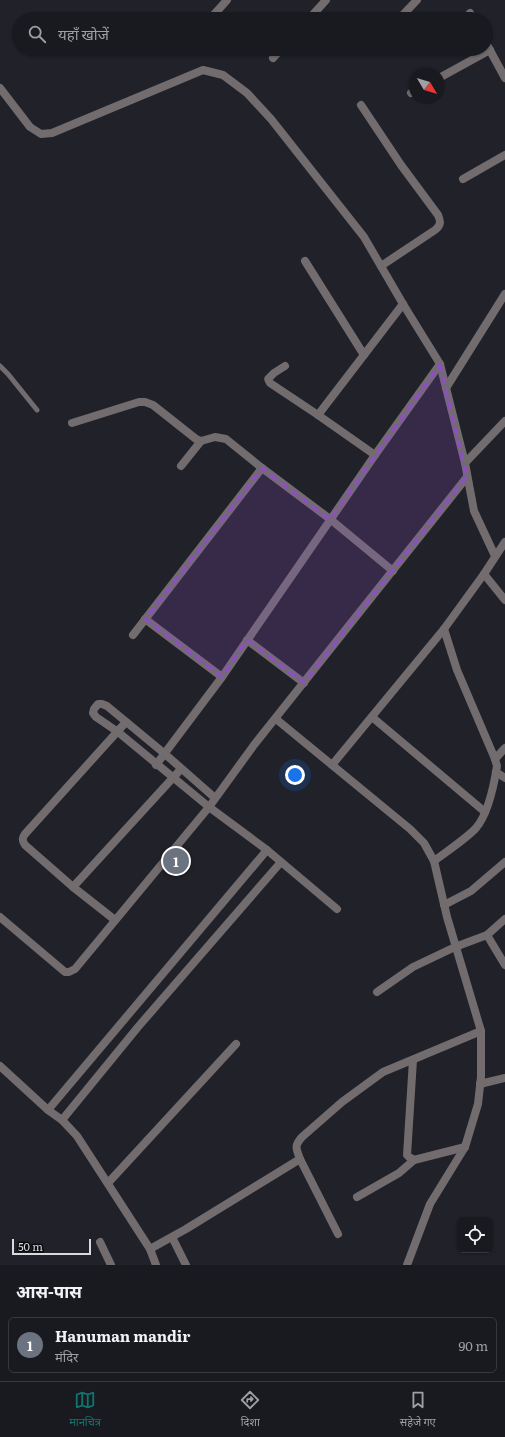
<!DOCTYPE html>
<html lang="hi">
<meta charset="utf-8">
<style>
body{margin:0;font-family:Literata,"Noto Sans Devanagari",serif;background:#26262d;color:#f1f3f6}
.controls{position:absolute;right:12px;bottom:12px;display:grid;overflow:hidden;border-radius:6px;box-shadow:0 1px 3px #0004}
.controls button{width:36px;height:36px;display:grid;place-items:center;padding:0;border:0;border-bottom:1px solid #37383e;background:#191920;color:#f1f3f6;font:20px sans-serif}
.compass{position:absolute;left:409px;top:68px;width:36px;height:36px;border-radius:50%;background:#191920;box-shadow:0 1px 3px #0004;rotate:128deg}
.scale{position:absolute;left:12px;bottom:10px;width:79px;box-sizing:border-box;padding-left:4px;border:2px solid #d9d9df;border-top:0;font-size:11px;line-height:14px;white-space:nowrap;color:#d9d9df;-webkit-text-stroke:3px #0b0b0f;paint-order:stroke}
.you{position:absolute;left:295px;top:775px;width:14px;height:14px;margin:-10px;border:3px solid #fff;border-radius:50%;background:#1a73e8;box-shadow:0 0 0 6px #1a73e833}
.badge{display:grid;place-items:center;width:26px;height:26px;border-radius:50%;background:#0f766e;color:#fff;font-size:13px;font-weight:700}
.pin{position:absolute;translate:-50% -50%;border:2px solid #fff;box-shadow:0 1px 4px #0006}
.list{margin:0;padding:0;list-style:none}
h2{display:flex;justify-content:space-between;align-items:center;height:52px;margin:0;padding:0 16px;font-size:17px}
h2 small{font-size:13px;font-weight:400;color:#9fa0a5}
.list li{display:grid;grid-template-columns:26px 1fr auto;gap:12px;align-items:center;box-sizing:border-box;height:56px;margin:0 8px 8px;padding:0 8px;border:1px solid #37383e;border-radius:6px}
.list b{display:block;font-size:15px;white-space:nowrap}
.list p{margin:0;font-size:13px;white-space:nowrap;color:#9fa0a5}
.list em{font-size:13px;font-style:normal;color:#9fa0a5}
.icon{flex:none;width:22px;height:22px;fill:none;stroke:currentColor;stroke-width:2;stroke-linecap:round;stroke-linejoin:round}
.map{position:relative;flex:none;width:505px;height:1265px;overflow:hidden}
.search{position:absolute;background:#191920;box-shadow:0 1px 3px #0004;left:12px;right:12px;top:12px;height:44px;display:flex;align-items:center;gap:10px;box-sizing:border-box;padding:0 14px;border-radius:22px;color:#9fa0a5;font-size:15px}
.sheet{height:116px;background:#191920}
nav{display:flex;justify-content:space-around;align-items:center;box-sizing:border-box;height:56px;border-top:1px solid #37383e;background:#191920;font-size:11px;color:#9fa0a5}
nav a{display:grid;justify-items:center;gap:2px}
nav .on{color:#0f766e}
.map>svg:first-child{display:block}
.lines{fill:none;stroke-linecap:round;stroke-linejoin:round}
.lane{stroke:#726c6e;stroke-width:5}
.street{stroke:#726c6e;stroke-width:8}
.marked{fill:#8e4fc5;fill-opacity:0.2;stroke:#8e4fc5;stroke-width:3;stroke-dasharray:8 5;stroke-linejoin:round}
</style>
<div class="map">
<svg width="505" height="1265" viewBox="0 0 505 1265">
<rect width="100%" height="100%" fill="#21212a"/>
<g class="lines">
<path class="lane" d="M0,366L8,374L37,410"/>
<g class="street">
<path d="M470,13L473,19"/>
<path d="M210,19L227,0"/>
<path d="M309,19L326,0"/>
<path d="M399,19L417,0"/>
<path d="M486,43L505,78"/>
<path d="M273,58L281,49"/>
<path d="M439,78L490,50"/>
<path d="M0,88L30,127L41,134L52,133L203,70L223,75L247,93L271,119L364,237L403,304L440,364L465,463L474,511L495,556"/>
<path d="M411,93L415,91"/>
<path d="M361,105L401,165L438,215C441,222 441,225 435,230L381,266"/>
<path d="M463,179L505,155"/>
<path d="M305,261L364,355"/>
<path d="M285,366L274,373L268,379L270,383L318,415L375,455"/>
<path d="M446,388L505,294"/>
<path d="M318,415L403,304"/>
<path d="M72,423L139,402H145L153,405L196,439L201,441"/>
<path d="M465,463L505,421"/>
<path d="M181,466L201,441L215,437L226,439L262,468L330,519L393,571"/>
<path d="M484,574L505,600"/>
<path d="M145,619L222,677"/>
<path d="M133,635L262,468"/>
<path d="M247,640L304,683"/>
<path d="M372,717L485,812"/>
<path d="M276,719L410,829L424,843L434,861L447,917L481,1031V1077L478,1104L465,1147L430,1204L407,1265"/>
<path d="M495,759L505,748"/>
<path d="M156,765L222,677L375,455L440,364"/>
<path d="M332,765L444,629L484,574L505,542"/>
<path d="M496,772L505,778"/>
<path d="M215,798L165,754L107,706L102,704H98L94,709L93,713L96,717L118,732L209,807L267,850L337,909"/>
<path d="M434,861C446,852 467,838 476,828C488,814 494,785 497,766L495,759L457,670L444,629"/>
<path d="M73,887L181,769"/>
<path d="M444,905L471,891L505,862"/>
<path d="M0,917L65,972H69L75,969L209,807L254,745L467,477"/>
<path d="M115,920L73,887L25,845C22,840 22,838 25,834L126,722"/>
<path d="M487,935L505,965"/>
<path d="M377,992L413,967L455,947L487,935L505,919"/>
<path d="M413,1060L407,1155L409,1157L414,1160L465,1147"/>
<path d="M0,1066L48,1110L62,1120L77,1136L150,1249L156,1265"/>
<path d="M480,1084L505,1078"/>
<path d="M48,1110L267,850"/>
<path d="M62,1120L138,1027L281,862"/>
<path d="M108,1183L236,1044"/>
<path d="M357,1197L399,1173L414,1160"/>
<path d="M338,1234L300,1159C296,1148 294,1146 302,1137L342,1102L383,1072L481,1031"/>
<path d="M172,1237L186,1265"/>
<path d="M100,1242L111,1265"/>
<path d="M150,1249L186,1229L300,1159"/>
</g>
</g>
<path class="marked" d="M440,364L467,477L304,683L247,640L222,677L145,619L262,468L330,519Z"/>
</svg>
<div class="controls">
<button><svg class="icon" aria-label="locate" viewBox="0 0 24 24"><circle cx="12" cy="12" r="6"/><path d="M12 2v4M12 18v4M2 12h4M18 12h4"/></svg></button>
</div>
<svg class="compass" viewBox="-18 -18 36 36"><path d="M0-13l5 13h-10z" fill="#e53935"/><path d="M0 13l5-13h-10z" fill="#9fa0a5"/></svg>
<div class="scale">50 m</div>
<div class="you"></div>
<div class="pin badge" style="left:176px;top:861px;background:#6b7280">1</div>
<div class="search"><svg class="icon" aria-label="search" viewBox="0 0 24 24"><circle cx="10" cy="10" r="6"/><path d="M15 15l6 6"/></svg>यहाँ खोजें</div>
</div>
<section class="sheet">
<h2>आस-पास<small></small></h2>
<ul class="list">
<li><span class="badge" style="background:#6b7280">1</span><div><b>Hanuman mandir</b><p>मंदिर</p></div><em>90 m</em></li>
</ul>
</section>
<nav>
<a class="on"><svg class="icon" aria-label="map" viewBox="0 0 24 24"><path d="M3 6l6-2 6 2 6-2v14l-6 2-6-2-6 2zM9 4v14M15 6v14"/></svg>मानचित्र</a>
<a><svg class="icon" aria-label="directions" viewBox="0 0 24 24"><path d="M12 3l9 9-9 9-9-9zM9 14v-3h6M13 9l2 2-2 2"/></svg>दिशा</a>
<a><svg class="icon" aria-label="saved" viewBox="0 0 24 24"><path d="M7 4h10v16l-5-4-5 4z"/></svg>सहेजे गए</a>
</nav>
